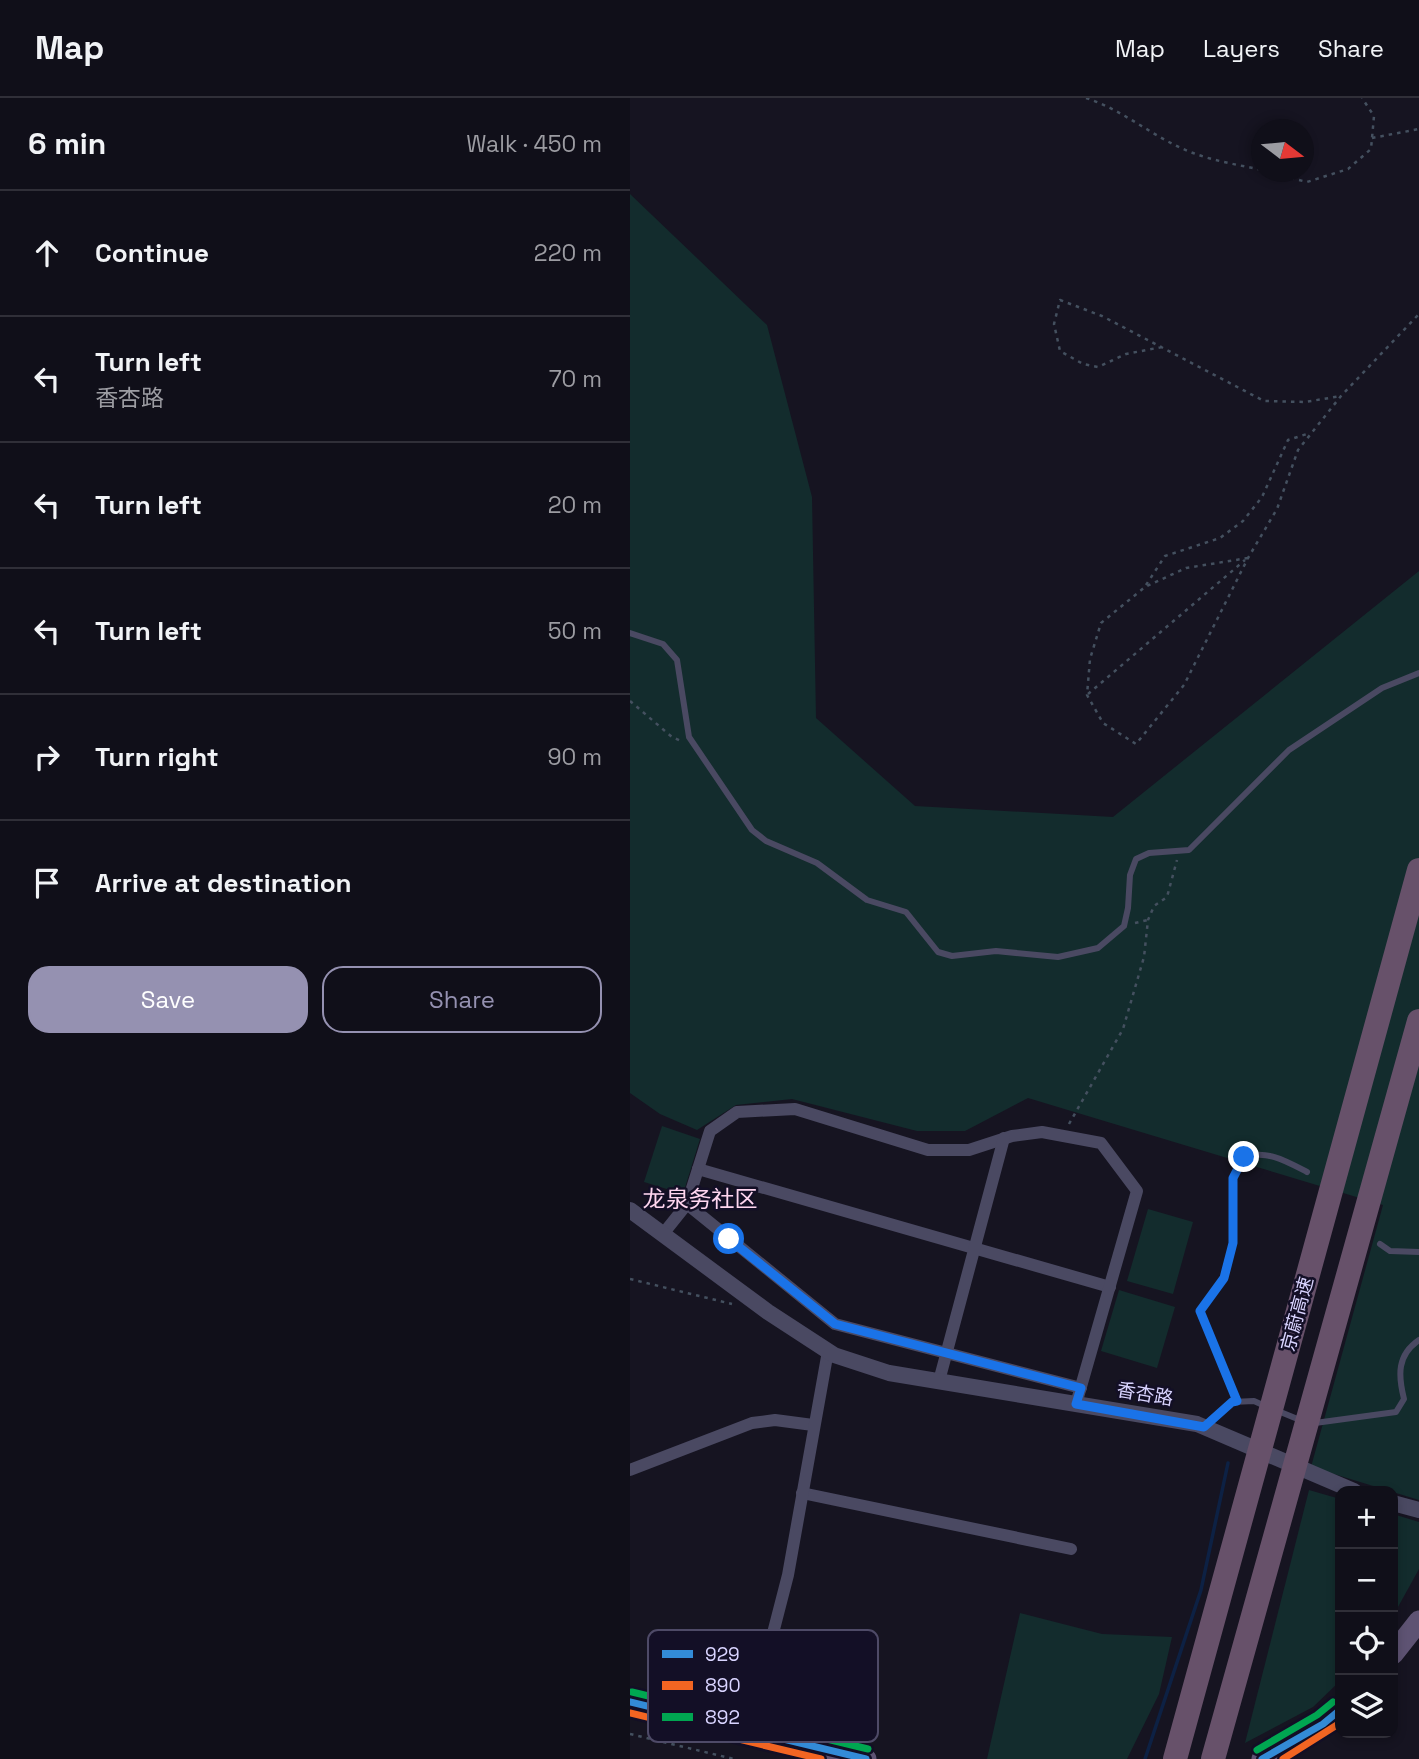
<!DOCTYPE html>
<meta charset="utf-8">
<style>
body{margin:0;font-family:"Space Grotesk","Noto Sans SC",sans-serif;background:#1e1d26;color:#f1f3f6}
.controls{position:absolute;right:21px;bottom:21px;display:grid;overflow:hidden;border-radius:14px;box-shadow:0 4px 10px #0003}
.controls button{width:63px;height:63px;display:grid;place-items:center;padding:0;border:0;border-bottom:2px solid #302f38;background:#100f19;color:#f1f3f6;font:35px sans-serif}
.compass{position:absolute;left:621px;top:21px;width:63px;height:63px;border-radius:50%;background:#100f19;box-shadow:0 4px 10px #0003;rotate:106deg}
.stop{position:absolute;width:21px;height:21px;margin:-16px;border:5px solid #1a73e8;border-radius:50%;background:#fff}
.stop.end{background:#1a73e8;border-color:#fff;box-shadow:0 2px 7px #0008}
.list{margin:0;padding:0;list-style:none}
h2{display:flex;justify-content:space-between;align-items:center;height:91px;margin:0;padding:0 28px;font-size:30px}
h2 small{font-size:23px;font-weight:400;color:#9c9ca2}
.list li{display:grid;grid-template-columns:46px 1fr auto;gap:21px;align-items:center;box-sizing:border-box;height:126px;padding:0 28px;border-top:2px solid #302f38}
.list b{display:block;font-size:26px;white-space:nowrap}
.list p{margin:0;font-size:23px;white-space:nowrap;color:#9c9ca2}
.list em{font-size:23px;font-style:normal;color:#9c9ca2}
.actions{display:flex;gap:14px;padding:21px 28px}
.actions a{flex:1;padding:16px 0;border:2px solid #9591b1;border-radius:21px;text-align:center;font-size:24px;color:#9591b1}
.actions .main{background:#9591b1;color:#fff}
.icon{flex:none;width:38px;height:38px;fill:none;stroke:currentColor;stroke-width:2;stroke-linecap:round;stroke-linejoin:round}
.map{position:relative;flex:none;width:789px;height:1661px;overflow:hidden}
header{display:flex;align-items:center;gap:42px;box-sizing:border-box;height:98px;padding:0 35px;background:#100f19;border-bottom:2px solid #302f38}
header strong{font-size:33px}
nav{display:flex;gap:38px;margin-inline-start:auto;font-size:24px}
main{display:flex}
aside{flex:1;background:#100f19}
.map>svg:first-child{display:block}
.green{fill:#132c2d}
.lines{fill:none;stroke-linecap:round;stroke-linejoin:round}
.stream{stroke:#0d2144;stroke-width:3.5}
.path{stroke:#44505f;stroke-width:2.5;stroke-dasharray:3.5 5;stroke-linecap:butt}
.service{stroke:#4a4962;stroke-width:6}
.minor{stroke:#4a4962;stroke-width:12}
.tertiary{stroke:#4a4962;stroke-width:16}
.primary{stroke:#5e5373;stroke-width:21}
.motorway-bridge{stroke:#67516a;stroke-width:24}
.bus-1-casing{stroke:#130f26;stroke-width:12}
.bus-2-casing{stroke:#130f26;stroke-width:12}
.bus-3-casing{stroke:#130f26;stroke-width:12}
.bus-1{stroke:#338bd7;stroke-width:7}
.bus-2{stroke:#f26522;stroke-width:7}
.bus-3{stroke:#00a651;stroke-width:7}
.route{stroke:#1a73e8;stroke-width:9}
.labels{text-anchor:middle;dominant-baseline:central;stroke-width:5;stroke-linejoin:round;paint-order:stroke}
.street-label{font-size:19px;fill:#d9d4ff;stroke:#130f26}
.quarter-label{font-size:23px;fill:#ffd6f0;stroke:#130f26}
.key{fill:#130f26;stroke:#4e4a67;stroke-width:2}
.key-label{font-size:19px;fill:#d9d4ff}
</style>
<header>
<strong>Map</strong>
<nav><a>Map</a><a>Layers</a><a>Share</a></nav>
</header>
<main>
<aside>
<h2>6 min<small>Walk · 450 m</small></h2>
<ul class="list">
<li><svg class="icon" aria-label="ahead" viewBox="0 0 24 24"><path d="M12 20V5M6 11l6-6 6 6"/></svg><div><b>Continue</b></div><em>220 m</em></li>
<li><svg class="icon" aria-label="left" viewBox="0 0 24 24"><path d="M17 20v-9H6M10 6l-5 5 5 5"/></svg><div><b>Turn left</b><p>香杏路</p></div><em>70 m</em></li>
<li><svg class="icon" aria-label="left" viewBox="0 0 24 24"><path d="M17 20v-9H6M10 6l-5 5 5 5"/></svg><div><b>Turn left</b></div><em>20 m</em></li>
<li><svg class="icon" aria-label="left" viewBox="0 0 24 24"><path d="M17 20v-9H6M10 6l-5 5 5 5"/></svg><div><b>Turn left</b></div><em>50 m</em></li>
<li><svg class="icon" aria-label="right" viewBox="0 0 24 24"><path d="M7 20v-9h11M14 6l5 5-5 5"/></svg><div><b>Turn right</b></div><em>90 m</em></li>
<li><svg class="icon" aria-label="arrive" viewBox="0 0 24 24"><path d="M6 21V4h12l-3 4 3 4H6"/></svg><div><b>Arrive at destination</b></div></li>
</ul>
<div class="actions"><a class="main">Save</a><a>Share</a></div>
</aside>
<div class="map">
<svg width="789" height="1661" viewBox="0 0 789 1661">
<rect width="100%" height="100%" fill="#161421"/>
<g class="green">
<path d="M0,96L137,227L182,399L186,620L285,708L483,719L789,473V1402L681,1369L753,1107L398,1000L335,1033H287L162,1001L106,1007L67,1032L30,1016L0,995Z"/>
<path d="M32,1028L70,1041L53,1096L14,1084Z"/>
<path d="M518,1111L563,1124L543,1196L497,1183Z"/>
<path d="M489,1192L545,1209L527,1270L471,1253Z"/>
<path d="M679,1392L710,1401V1583L683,1609L615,1645Z"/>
<path d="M763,1416L789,1424V1471L763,1518Z"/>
<path d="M390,1515L472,1536L542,1539L529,1596L497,1661H357Z"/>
</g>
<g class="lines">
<path class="stream" d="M515,1661L571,1492L598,1365"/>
<g class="path">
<path d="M456,0C494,12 525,41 563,55C584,63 609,67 632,72"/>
<path d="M742,40L789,31"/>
<path d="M636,74L677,84L718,71L741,51L744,18L732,0"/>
<path d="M532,249L496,256L468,269L453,266L430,253L424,226L430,202L472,218L634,303L675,304L711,298"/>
<path d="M618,460L556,470L515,489L471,525L460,561L457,597L473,625L506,646L554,587L618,460L647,411L668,352L711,298L789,216"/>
<path d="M516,487L535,458L590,440L613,423L632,399L658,342L680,335"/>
<path d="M458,596L615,462"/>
<path d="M0,603L42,639L51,643"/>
<path d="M505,825L518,822"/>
<path d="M439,1026L493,931L514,859L518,822L524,808L537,799L547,762"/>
<path d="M0,1181L102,1206"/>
<path d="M0,1636L104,1661"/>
</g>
<g class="service">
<path d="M0,535L33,546L47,562L59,639L122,732L136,743L187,765L237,802L276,814L308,854L322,858L366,853L428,859L468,850L494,828L498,810L500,777L506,761L519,755L559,752L659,652L752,590L789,575"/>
<path d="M750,1146L760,1153L789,1154"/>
<path d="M607,1303L570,1213L594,1179L603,1145V1080L614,1059C638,1052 656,1063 677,1074"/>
<path d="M648,1313L670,1322"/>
<path d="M685,1325L766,1314L774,1301C768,1277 767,1257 789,1242"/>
<path d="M575,1328L602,1304L624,1303L635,1308"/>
</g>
<g class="minor">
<path d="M68,1071L480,1189"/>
<path d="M57,1106L205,1226L451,1290"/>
<path d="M33,1136L57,1106L80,1033L107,1014L165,1011L298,1052H339L382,1038L412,1034L471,1045L507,1093L446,1306"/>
<path d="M309,1283L374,1040"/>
<path d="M0,1372L122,1325L145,1322L183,1327"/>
<path d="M172,1395L441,1451"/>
<path d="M118,1632L158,1477L198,1253"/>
</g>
<g class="tertiary">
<path d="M0,1112L138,1214L204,1257L259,1275L567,1326L724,1393"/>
<path d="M763,1405L789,1412"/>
</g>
<g class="primary">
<path d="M763,1556L789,1523"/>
<path d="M0,1604L236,1661"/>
<path d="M632,1661L693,1626L710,1612"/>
</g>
<g class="motorway-bridge">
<path d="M545,1661L789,772"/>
<path d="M583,1661L789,923"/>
</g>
<defs>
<g id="bus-1">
<path d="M0,1604L236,1661"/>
<path d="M632,1661L693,1626L710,1612"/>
</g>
<g id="bus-2">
<path d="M0,1615L191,1661"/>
<path d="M653,1661L710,1625"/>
</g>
<g id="bus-3">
<path d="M2,1594L238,1651"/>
<path d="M627,1652L687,1617L703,1604"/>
</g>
</defs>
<use href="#bus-1" class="bus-1-casing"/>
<use href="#bus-2" class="bus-2-casing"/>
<use href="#bus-3" class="bus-3-casing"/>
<use href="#bus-1" class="bus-1"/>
<use href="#bus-2" class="bus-2"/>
<use href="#bus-3" class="bus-3"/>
</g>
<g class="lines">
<path class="route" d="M99,1141L205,1226L451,1290L446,1306L574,1329L602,1304L607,1303L570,1213L594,1180L603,1145V1080L614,1059"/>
</g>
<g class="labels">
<g class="street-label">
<text transform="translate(667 1216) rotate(-75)">京蔚高速</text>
<text transform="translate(515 1296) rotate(10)">香杏路</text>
</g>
<g class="quarter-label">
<text x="70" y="1101">龙泉务社区</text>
</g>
</g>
<rect x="18" y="1532" width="230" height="112" rx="10" class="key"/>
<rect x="32" y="1552" width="31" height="8" fill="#338bd7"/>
<rect x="32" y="1583" width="31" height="9" fill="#f26522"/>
<rect x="32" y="1615" width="31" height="8" fill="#00a651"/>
<g class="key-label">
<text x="75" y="1563">929</text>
<text x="75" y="1594">890</text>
<text x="75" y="1626">892</text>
</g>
</svg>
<div class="controls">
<button>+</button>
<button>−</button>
<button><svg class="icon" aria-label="locate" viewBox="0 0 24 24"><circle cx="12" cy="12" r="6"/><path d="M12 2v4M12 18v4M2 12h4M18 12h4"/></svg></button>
<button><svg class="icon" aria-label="layers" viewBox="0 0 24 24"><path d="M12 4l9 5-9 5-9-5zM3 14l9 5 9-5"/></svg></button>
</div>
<svg class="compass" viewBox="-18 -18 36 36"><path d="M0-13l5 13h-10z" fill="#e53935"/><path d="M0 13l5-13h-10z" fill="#9c9ca2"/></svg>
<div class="stop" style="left:99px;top:1141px"></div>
<div class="stop end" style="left:614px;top:1059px"></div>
</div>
</main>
